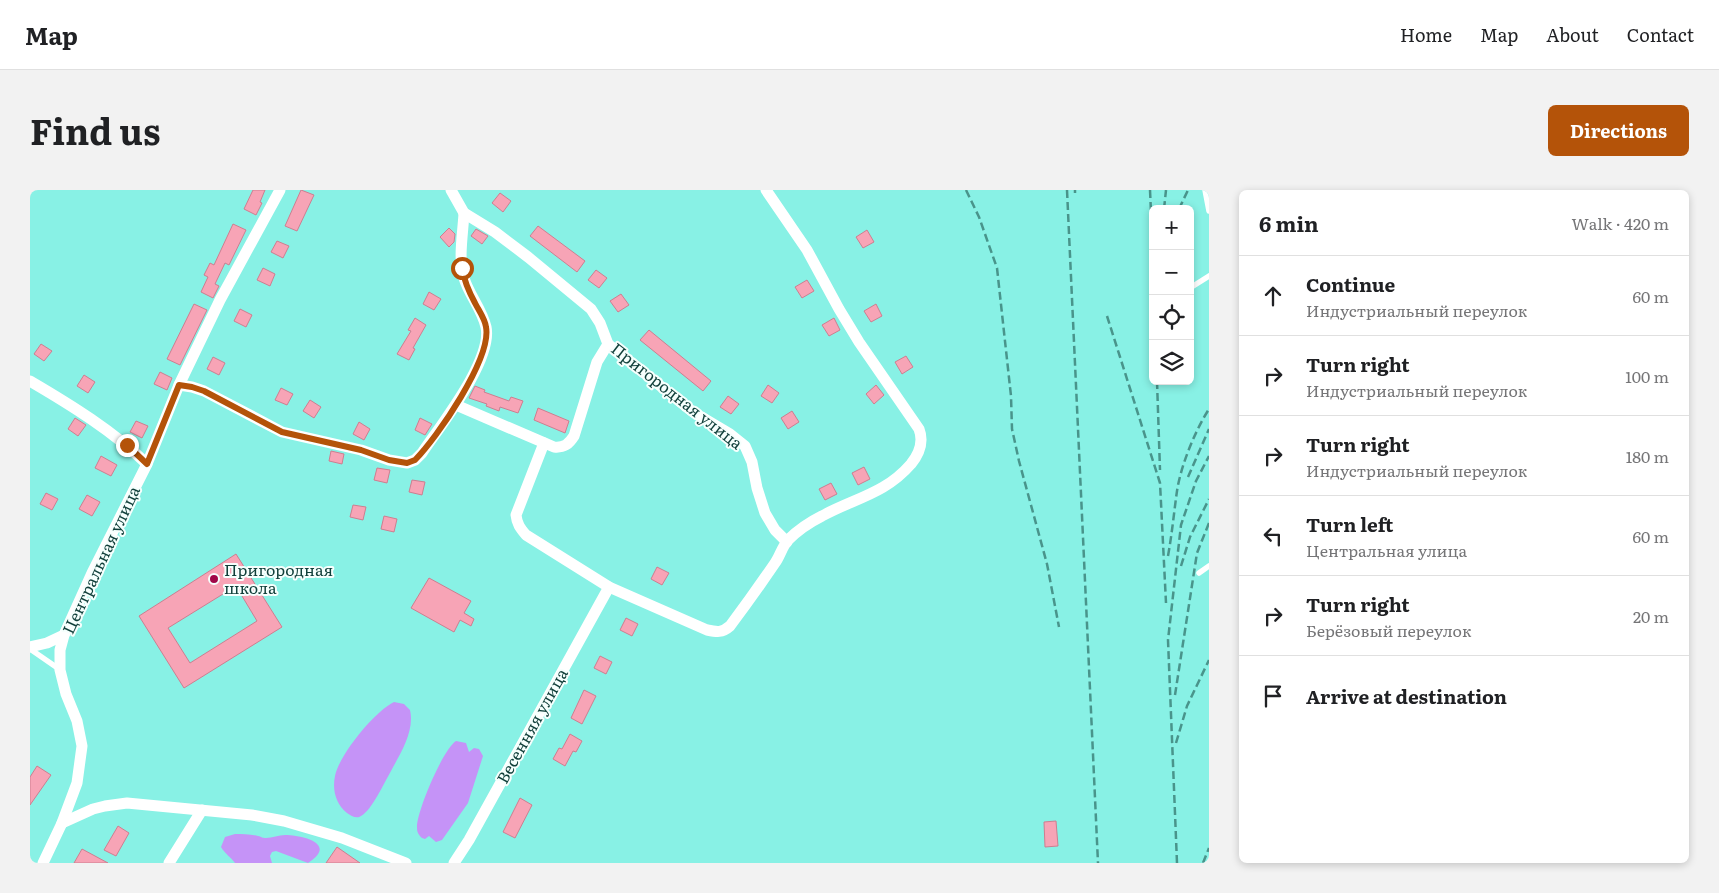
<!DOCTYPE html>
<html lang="en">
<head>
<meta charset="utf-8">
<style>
  body { margin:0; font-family:Literata,serif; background:#f2f2f2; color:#202124 }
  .controls { position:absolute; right:15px; top:15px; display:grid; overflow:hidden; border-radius:8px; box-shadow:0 2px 8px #0003 }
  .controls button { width:45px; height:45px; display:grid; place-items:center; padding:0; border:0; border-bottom:1px solid #e0e0e0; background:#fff; color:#202124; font:25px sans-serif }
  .stop { position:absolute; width:15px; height:15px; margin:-11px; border:4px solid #b45309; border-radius:50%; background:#fff }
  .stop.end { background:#b45309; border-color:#fff; box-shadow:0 1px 5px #0008 }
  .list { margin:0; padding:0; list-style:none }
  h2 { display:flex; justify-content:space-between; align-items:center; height:65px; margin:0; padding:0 20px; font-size:21px }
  h2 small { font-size:16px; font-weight:400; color:#757577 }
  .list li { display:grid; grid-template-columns:32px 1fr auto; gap:15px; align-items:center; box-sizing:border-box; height:80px; padding:0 20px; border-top:1px solid #e0e0e0 }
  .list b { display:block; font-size:19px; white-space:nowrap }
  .list p { margin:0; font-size:16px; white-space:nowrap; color:#757577 }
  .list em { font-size:16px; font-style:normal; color:#757577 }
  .icon { flex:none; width:28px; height:28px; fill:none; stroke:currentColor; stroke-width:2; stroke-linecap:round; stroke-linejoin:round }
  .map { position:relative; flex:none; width:1179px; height:673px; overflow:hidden; border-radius:8px }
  header { display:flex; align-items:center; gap:30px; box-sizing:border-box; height:70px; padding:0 25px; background:#fff; border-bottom:1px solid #e0e0e0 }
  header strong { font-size:24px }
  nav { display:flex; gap:28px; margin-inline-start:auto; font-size:18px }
  .intro { display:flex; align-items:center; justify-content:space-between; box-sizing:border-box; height:120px; padding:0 30px }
  h1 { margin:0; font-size:35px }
  .button { padding:12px 22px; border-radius:8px; background:#b45309; color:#fff; font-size:18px; font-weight:700 }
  main { display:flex; gap:30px; padding:0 30px }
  aside { flex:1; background:#fff; border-radius:8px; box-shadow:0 2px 8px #0003 }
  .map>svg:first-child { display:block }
  .forest { fill:#c593f7 }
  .building { fill:#f7a4b6; stroke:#cd7e90; fill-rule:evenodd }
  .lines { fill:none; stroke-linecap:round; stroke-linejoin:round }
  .service { stroke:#fff; stroke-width:5.5 }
  .minor { stroke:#fff; stroke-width:11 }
  .rail { stroke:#49948b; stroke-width:2.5; stroke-dasharray:8 4; stroke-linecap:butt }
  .route { stroke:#b45309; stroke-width:6 }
  .poi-dot { fill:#a10748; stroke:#f6fffd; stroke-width:2 }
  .labels { text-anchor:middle; stroke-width:4; stroke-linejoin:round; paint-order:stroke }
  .street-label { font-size:16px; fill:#103f3a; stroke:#f6fffd }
  .poi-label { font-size:16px; fill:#103f3a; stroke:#f6fffd; text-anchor:start }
</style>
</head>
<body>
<header>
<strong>Map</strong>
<nav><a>Home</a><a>Map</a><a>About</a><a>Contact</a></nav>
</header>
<div class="intro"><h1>Find us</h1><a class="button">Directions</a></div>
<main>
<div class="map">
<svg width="1179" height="673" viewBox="0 0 1179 673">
  <rect width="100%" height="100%" fill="#88f1e5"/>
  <!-- forest -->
  <g class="forest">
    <path d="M364 512 374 514 380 520C385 541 370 564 361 581 354 593 342 620 331 626 327 629 321 626 317 623 306 614 302 600 305 586 309 565 345 521 364 512Z"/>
    <path d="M426 551 436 553 439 562 444 558 449 559 453 566 438 613 412 650 406 652 399 646 395 649 392 648C389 645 387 643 387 638 386 623 413 559 426 551Z"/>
    <path d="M205 644C212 644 221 644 228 646 232 647 232 648 236 648 242 648 249 645 255 645 273 645 308 654 278 673L246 661 242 662 240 666 242 673H205C201 667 195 664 191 657L195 647Z"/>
  </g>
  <!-- building -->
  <g class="building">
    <polygon points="223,0 235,0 230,12 232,13 226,25 214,19"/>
    <polygon points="271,0 284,5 267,41 255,36"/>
    <polygon points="470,3 481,11 473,22 462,13"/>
    <polygon points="203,34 216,40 199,75 195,73 185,94 189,96 183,108 171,102 178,87 174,85 180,73 184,75"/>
    <polygon points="508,36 555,71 547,82 500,46"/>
    <polygon points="419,38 425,44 424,52 419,57 410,47"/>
    <polygon points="446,39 458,46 452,54 441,46"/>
    <polygon points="837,40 844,52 833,58 826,47"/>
    <polygon points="247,51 259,56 253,68 241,62"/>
    <polygon points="233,78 245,84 240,96 227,90"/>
    <polygon points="566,80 577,88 569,98 558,90"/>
    <polygon points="777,90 784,101 772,108 765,97"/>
    <polygon points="399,102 411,109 404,120 393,114"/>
    <polygon points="591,104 599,115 588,122 580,111"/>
    <polygon points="164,114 177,120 150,175 137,169"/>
    <polygon points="846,114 852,126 841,132 834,121"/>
    <polygon points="210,119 222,125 216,137 204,131"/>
    <polygon points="385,128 396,135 383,158 385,159 379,170 367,164 381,141 378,140"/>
    <polygon points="804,128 810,140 799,146 792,135"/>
    <polygon points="619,140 681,191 673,201 610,150"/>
    <polygon points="11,154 22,161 14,171 4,164"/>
    <polygon points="876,166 883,177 872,184 865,172"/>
    <polygon points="183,167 195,173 189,185 177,179"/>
    <polygon points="130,182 142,188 137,200 124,194"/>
    <polygon points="54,185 65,192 58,203 47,196"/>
    <polygon points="738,195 749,203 742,213 731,206"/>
    <polygon points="846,195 854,205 844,214 836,204"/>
    <polygon points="445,196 455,200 454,202 479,211 481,207 493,211 488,223 470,217 469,221 456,216 457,214 439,208"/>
    <polygon points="251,198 263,204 257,215 245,210"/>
    <polygon points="698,206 709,214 701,224 690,217"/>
    <polygon points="280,210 291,217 284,228 273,221"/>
    <polygon points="508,218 539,231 535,243 504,230"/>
    <polygon points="762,221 769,232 758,239 751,228"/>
    <polygon points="45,228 56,235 48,246 38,239"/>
    <polygon points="390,228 402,234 395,245 385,240"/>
    <polygon points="106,231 118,236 112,248 100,242"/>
    <polygon points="329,232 340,239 334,250 323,244"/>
    <polygon points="301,261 314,264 312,274 299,271"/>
    <polygon points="71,266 87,275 81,286 65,278"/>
    <polygon points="834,277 840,289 828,295 822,283"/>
    <polygon points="347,278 360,280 357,293 344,290"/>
    <polygon points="382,290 395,292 392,305 379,302"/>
    <polygon points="801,293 807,304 795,310 789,299"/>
    <polygon points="16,303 28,309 22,320 10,314"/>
    <polygon points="57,305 70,312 62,326 49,319"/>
    <polygon points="323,315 336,317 333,330 320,327"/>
    <polygon points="354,326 367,329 364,342 351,339"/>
    <path d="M206 364 252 437 154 498 109 426ZM206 396 227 431 160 473 138 438Z"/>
    <polygon points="627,377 639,383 632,395 621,389"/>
    <polygon points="399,388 441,411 434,423 444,429 441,436 430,430 424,442 381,418"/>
    <polygon points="596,428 608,434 602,446 590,440"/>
    <polygon points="570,466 582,472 576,484 564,478"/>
    <polygon points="554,500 566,506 552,534 541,528"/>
    <polygon points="540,544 552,551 546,562 543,561 535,576 523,569 529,558 532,559"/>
    <polygon points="7,576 21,585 0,615 0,587"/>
    <polygon points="490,608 502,615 485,648 473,642"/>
    <polygon points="1026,631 1028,656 1015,657 1014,632"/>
    <polygon points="88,636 99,643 86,666 74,660"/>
    <polygon points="307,657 330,673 296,673"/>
    <polygon points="52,659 78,673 44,673"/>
  </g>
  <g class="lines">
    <!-- service -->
    <g class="service">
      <polyline points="1175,0 1179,21"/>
      <polyline points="1160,98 1179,86"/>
      <polyline points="1169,383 1179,376"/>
      <polyline points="0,459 29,479"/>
    </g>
    <!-- minor -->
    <g class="minor">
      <polyline points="421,0 434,23 465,42 498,67 561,119 570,133 578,154 663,222 700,244 715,256 722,272 727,298 735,323 745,340 757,352"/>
      <path d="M0 191C41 215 83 241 117 274"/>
      <path d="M149 195 162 197 174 201 252 242 331 260 359 270 377 273 385 270 392 263C410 236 463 170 456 137 452 119 439 105 434 88 428 69 433 43 434 23"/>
      <path d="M426 215 524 257C534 258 539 254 544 246L567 172 578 154"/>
      <path d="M514 253 486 325C487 334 490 338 496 345L579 397 677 440C687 442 692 443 700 436 715 416 730 395 745 373 750 366 752 357 758 350 768 340 780 332 792 326 825 308 855 304 881 274 889 264 894 252 889 239L829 152 809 119 777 60 736 0"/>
      <polyline points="0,457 17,453 34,445"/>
      <polyline points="32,633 63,619 75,616 97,613 222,625 254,631 312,648 376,673"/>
      <polyline points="13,673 32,633 47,593 52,556 47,531 36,504 30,480 30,460 34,445 62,383 117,274 149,195 190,110 250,0"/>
      <polyline points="139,673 172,620"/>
      <polyline points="424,673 439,650 579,397"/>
    </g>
    <!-- rail -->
    <g class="rail">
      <polyline points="936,0 949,27 967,78 981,206 982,239 989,271 1017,374 1029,437"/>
      <polyline points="1037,0 1068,673"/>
      <polyline points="1045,0 1045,3"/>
      <polyline points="1120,0 1123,66"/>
      <polyline points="1134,19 1136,0"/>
      <polyline points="1149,19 1158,0"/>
      <polyline points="1077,126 1130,293 1136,413"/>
      <polyline points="1127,191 1130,280"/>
      <polyline points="1158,287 1179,239"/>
      <path d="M1138 366C1142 344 1144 322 1147 301 1151 275 1165 241 1179 219"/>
      <polyline points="1151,376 1160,347 1179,309"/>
      <polyline points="1145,505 1167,363 1179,333"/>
      <polyline points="1146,553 1157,516 1179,470"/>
      <polyline points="1147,673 1138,450 1151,335 1166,291 1179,266"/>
      <polyline points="1173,673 1179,658"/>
    </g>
  </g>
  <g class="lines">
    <!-- route -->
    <path class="route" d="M97 255 117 274 149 195 162 197 174 201 252 242 331 260 359 270 377 273 385 270C407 248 462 168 456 137 455 129 449 121 445 113 439 102 434 90 432 78"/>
  </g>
  <!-- markers -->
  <circle class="poi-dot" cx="184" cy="389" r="5"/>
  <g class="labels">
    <!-- street labels -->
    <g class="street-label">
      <text transform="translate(647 206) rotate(38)" y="6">Пригородная улица</text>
      <text transform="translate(71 370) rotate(-65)" y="6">Центральная улица</text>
      <text transform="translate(502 536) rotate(-61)" y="6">Весенняя улица</text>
    </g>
    <!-- poi labels -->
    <g class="poi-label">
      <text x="194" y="386">Пригородная<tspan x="194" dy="18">школа</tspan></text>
    </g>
  </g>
</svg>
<div class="controls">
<button>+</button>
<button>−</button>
<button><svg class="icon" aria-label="locate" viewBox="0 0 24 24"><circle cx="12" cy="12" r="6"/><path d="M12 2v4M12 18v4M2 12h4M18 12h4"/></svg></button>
<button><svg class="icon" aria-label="layers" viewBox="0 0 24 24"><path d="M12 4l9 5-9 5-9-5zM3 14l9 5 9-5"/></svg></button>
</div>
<div class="stop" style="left:432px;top:78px"></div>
<div class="stop end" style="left:97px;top:255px"></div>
</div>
<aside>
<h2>6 min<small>Walk · 420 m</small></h2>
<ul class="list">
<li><svg class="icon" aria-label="ahead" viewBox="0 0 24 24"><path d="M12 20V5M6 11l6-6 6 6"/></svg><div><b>Continue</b><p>Индустриальный переулок</p></div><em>60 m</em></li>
<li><svg class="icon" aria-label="right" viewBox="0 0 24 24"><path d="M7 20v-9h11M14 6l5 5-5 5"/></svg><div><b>Turn right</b><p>Индустриальный переулок</p></div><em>100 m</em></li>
<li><svg class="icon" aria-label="right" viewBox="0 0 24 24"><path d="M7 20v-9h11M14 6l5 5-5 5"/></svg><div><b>Turn right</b><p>Индустриальный переулок</p></div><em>180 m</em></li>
<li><svg class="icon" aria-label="left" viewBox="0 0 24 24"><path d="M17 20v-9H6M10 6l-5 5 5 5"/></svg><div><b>Turn left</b><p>Центральная улица</p></div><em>60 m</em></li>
<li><svg class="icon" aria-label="right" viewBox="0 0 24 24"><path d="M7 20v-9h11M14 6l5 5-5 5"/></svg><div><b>Turn right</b><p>Берёзовый переулок</p></div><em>20 m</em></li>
<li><svg class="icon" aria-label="arrive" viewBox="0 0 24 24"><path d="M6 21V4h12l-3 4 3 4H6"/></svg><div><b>Arrive at destination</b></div></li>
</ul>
</aside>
</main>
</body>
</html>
